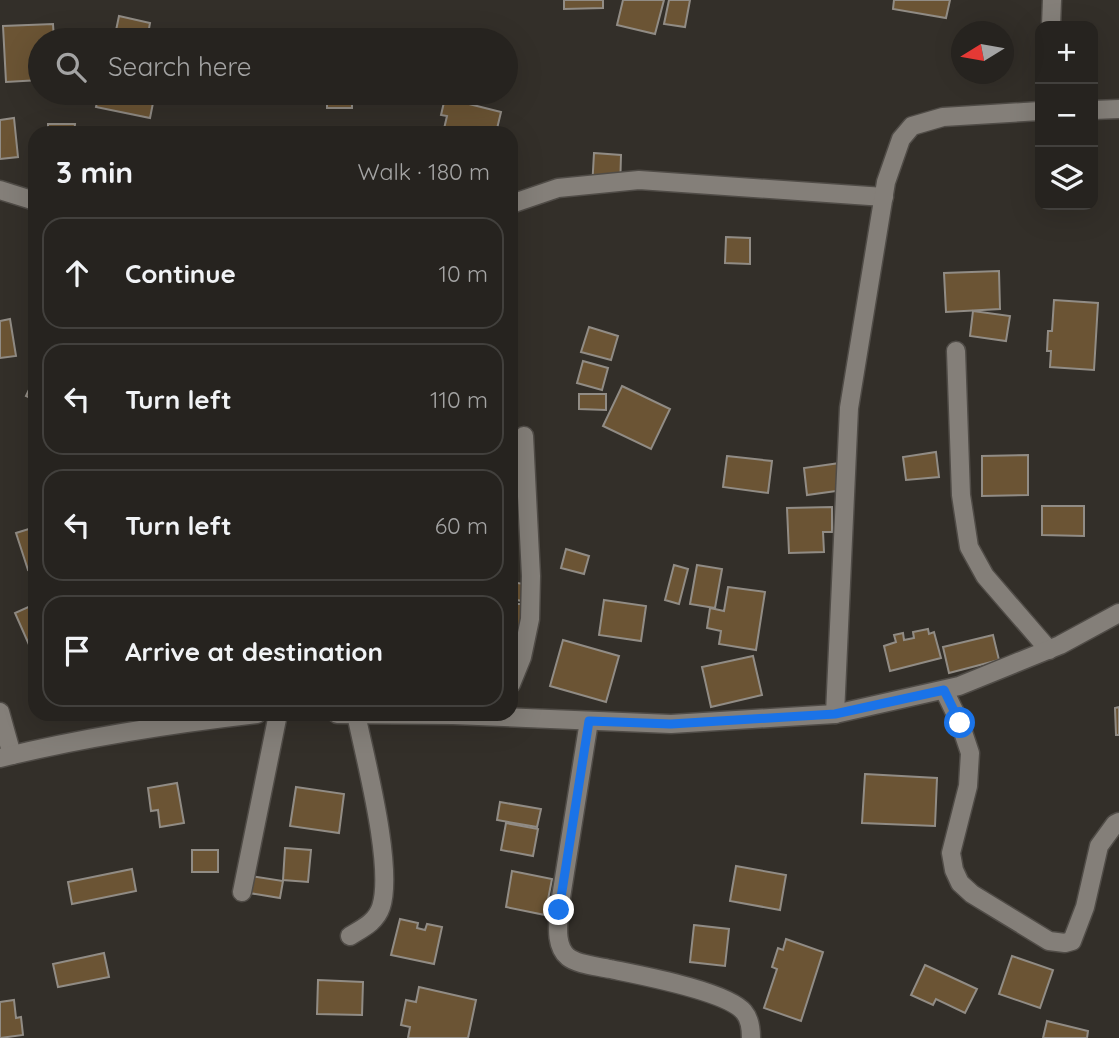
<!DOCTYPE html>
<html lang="en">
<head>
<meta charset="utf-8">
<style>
  body { margin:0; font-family:Quicksand,sans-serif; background:#2e2b28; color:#f1f3f6 }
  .controls { position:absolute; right:21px; top:21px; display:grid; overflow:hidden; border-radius:14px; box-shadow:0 7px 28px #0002 }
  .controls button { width:63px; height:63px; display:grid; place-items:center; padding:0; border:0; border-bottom:2px solid #42403d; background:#26231f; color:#f1f3f6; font:35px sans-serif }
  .compass { position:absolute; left:951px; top:21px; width:63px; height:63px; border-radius:50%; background:#26231f; box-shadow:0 7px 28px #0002; rotate:259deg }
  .stop { position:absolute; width:21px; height:21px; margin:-16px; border:5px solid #1a73e8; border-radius:50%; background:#fff }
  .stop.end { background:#1a73e8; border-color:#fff; box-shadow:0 2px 7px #0008 }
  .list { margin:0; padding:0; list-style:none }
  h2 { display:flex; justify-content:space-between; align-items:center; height:91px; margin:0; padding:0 28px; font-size:30px }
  h2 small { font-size:23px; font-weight:400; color:#a4a4a4 }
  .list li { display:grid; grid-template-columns:46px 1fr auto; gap:21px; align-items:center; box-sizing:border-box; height:112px; margin:0 14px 14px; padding:0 14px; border:2px solid #42403d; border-radius:21px }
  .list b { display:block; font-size:26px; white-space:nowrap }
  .list em { font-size:23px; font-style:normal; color:#a4a4a4 }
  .icon { flex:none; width:38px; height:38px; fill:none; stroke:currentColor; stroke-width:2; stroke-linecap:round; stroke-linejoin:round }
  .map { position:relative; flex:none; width:1119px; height:1038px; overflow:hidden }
  .search { position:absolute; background:#26231f; box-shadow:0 7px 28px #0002; left:28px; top:28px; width:490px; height:77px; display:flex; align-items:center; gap:18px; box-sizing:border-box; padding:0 24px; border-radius:38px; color:#a4a4a4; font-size:26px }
  .panel { position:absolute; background:#26231f; box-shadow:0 7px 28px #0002; left:28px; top:126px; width:490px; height:595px; border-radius:21px }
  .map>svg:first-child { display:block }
  .building { fill:#6b5434; stroke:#918c85; stroke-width:2 }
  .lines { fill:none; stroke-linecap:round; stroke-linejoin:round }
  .minor-casing { stroke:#504c47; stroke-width:21 }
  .minor { stroke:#847f79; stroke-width:18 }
  .route { stroke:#1a73e8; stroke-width:9 }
</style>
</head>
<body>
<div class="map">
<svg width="1119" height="1038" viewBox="0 0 1119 1038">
  <rect width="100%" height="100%" fill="#332f29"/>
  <!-- building -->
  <g class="building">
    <polygon points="564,0 603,0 603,8 564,9"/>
    <polygon points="623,0 664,0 655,34 617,25"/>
    <polygon points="669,0 690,0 685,27 664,24"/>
    <polygon points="894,0 950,0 946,18 893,9"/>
    <polygon points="119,16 150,23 147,40 114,40"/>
    <polygon points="53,24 54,40 40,40 40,80 6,82 3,26"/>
    <polygon points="99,93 155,93 150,118 96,107"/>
    <rect x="327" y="93" width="25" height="15"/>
    <polygon points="445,98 501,112 496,133 443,133 447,116 441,115"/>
    <polygon points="14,118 18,157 0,159 0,120"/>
    <polygon points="48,124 75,124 74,133 48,133"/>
    <polygon points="594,153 621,155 620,190 592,189"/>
    <polygon points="726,237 750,238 750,264 725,263"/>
    <rect x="31" y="251" width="4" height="54"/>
    <polygon points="999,271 1000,309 946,312 944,273"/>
    <polygon points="1054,300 1098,303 1094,370 1050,367 1051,351 1047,351 1048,331 1052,331"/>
    <polygon points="973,311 1010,316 1006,341 970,336"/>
    <polygon points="10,319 16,356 0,358 0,321"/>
    <polygon points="589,327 618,336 611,360 581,352"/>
    <polygon points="583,361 608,368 602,390 577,383"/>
    <polygon points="35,377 35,400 26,396"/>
    <polygon points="622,386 670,409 651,449 603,426"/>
    <polygon points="579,394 606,394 606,410 579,409"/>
    <polygon points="936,452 939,477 906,480 903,457"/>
    <polygon points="1028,455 1028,495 982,496 982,456"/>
    <polygon points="727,456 772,461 768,493 723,487"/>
    <polygon points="847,462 851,489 807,495 804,468"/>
    <polygon points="1042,506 1084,506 1084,536 1042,535"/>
    <polygon points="832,507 832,532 823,532 824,552 789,553 787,508"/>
    <polygon points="35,527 35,567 28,570 16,533"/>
    <polygon points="566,549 589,556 584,574 561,568"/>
    <polygon points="674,565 688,569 679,604 665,600"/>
    <polygon points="697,565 722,569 715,608 690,604"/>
    <polygon points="511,582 524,584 522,601 511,599"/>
    <polygon points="728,587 765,592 756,650 719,644 721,631 707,628 710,608 724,611"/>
    <polygon points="604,600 646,606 641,641 599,635"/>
    <polygon points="35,604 35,645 30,647 15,613"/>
    <polygon points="511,604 524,604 523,635 511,635"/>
    <polygon points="928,629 929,634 934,632 941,658 890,671 884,646 896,642 894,635 903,633 904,640 914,638 913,632"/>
    <polygon points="993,635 999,660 949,673 943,647"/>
    <polygon points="563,640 619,656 606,702 550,686"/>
    <polygon points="753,656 762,695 711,707 702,667"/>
    <polygon points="1119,707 1119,735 1116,735 1115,708"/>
    <polygon points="865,774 937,778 935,826 862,823"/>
    <polygon points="177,783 184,823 160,827 158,810 151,811 148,788"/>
    <polygon points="296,787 344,794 339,833 290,826"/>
    <polygon points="500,802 541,809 537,827 497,820"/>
    <polygon points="506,823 538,829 533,856 501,850"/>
    <polygon points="285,848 311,850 308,882 283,880"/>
    <rect x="192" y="850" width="26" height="22"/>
    <polygon points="736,866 786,875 780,910 730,901"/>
    <polygon points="132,869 136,891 72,904 68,882"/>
    <polygon points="512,871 552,879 545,915 506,907"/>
    <polygon points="251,876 283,881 280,898 249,893"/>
    <polygon points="400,919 418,923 417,928 425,930 427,924 442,927 434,964 391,955"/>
    <polygon points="694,925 729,929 725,966 690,962"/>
    <polygon points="786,939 823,952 801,1021 764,1008 777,969 772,967 778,948 783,950"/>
    <polygon points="104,953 109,977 58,987 53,964"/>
    <polygon points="1012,956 1053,970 1040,1008 999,994"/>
    <polygon points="925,965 977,989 965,1013 936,999 933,1005 911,995"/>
    <polygon points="318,980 363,982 362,1015 317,1014"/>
    <polygon points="419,987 476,1000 468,1038 408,1038 410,1027 401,1025 406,1000 416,1002"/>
    <polygon points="14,1000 16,1018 21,1017 23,1035 0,1038 0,1002"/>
    <polygon points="1047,1021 1088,1031 1087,1038 1043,1038"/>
  </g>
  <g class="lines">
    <defs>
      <g id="minor">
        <polyline points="1051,26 1052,0"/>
        <polyline points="1093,110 1119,109"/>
        <polyline points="0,190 35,201"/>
        <polyline points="511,204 558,188 639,180 884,197"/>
        <polyline points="956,351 961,495 969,547 985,576 1049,650"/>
        <polyline points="511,684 522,657 530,619 531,576 524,436"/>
        <polyline points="944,690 960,723 970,753 968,786 951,853 954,870 960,883 972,894 1049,941 1065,943 1072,941 1085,907 1099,846 1115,824 1119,822"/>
        <polyline points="0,712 12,755"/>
        <polyline points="337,714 453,715 671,724 835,714 959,686 1060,645 1119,613"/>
        <polyline points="835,714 849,408 886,182 901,139 912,126 943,117 1040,111"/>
        <path d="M589 721 559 910C558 925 555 946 568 957 578 965 598 966 610 969 639 975 727 991 744 1012 750 1019 751 1029 751 1038"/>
        <path d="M0 758C85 737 170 724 257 714"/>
        <polyline points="242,892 278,714"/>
        <path d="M350 936C363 928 376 922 381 907 394 867 365 758 356 714"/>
      </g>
    </defs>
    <!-- minor casing -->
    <use href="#minor" class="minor-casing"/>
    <!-- minor -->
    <use href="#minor" class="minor"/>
  </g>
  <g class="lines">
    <!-- route -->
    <polyline class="route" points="559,910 589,721 671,724 835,714 944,690 960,723"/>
  </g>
</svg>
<div class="controls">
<button>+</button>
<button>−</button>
<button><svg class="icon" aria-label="layers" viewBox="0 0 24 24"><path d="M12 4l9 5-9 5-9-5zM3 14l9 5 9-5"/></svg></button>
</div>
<svg class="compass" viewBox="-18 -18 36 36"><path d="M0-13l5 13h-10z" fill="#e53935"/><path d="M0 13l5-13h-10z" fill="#a4a4a4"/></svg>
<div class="stop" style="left:960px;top:723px"></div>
<div class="stop end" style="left:559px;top:910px"></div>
<div class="search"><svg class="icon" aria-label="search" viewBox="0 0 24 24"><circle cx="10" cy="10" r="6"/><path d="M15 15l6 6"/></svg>Search here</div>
<section class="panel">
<h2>3 min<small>Walk · 180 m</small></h2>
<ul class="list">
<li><svg class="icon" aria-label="ahead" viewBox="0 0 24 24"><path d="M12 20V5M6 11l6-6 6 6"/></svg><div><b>Continue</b></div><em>10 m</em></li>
<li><svg class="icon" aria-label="left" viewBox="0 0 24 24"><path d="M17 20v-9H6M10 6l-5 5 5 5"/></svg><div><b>Turn left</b></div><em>110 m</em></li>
<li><svg class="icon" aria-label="left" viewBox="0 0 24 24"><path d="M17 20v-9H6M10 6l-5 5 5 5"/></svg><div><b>Turn left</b></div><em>60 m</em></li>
<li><svg class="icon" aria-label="arrive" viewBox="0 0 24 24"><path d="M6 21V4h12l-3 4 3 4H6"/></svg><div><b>Arrive at destination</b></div></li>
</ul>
</section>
</div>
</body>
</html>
